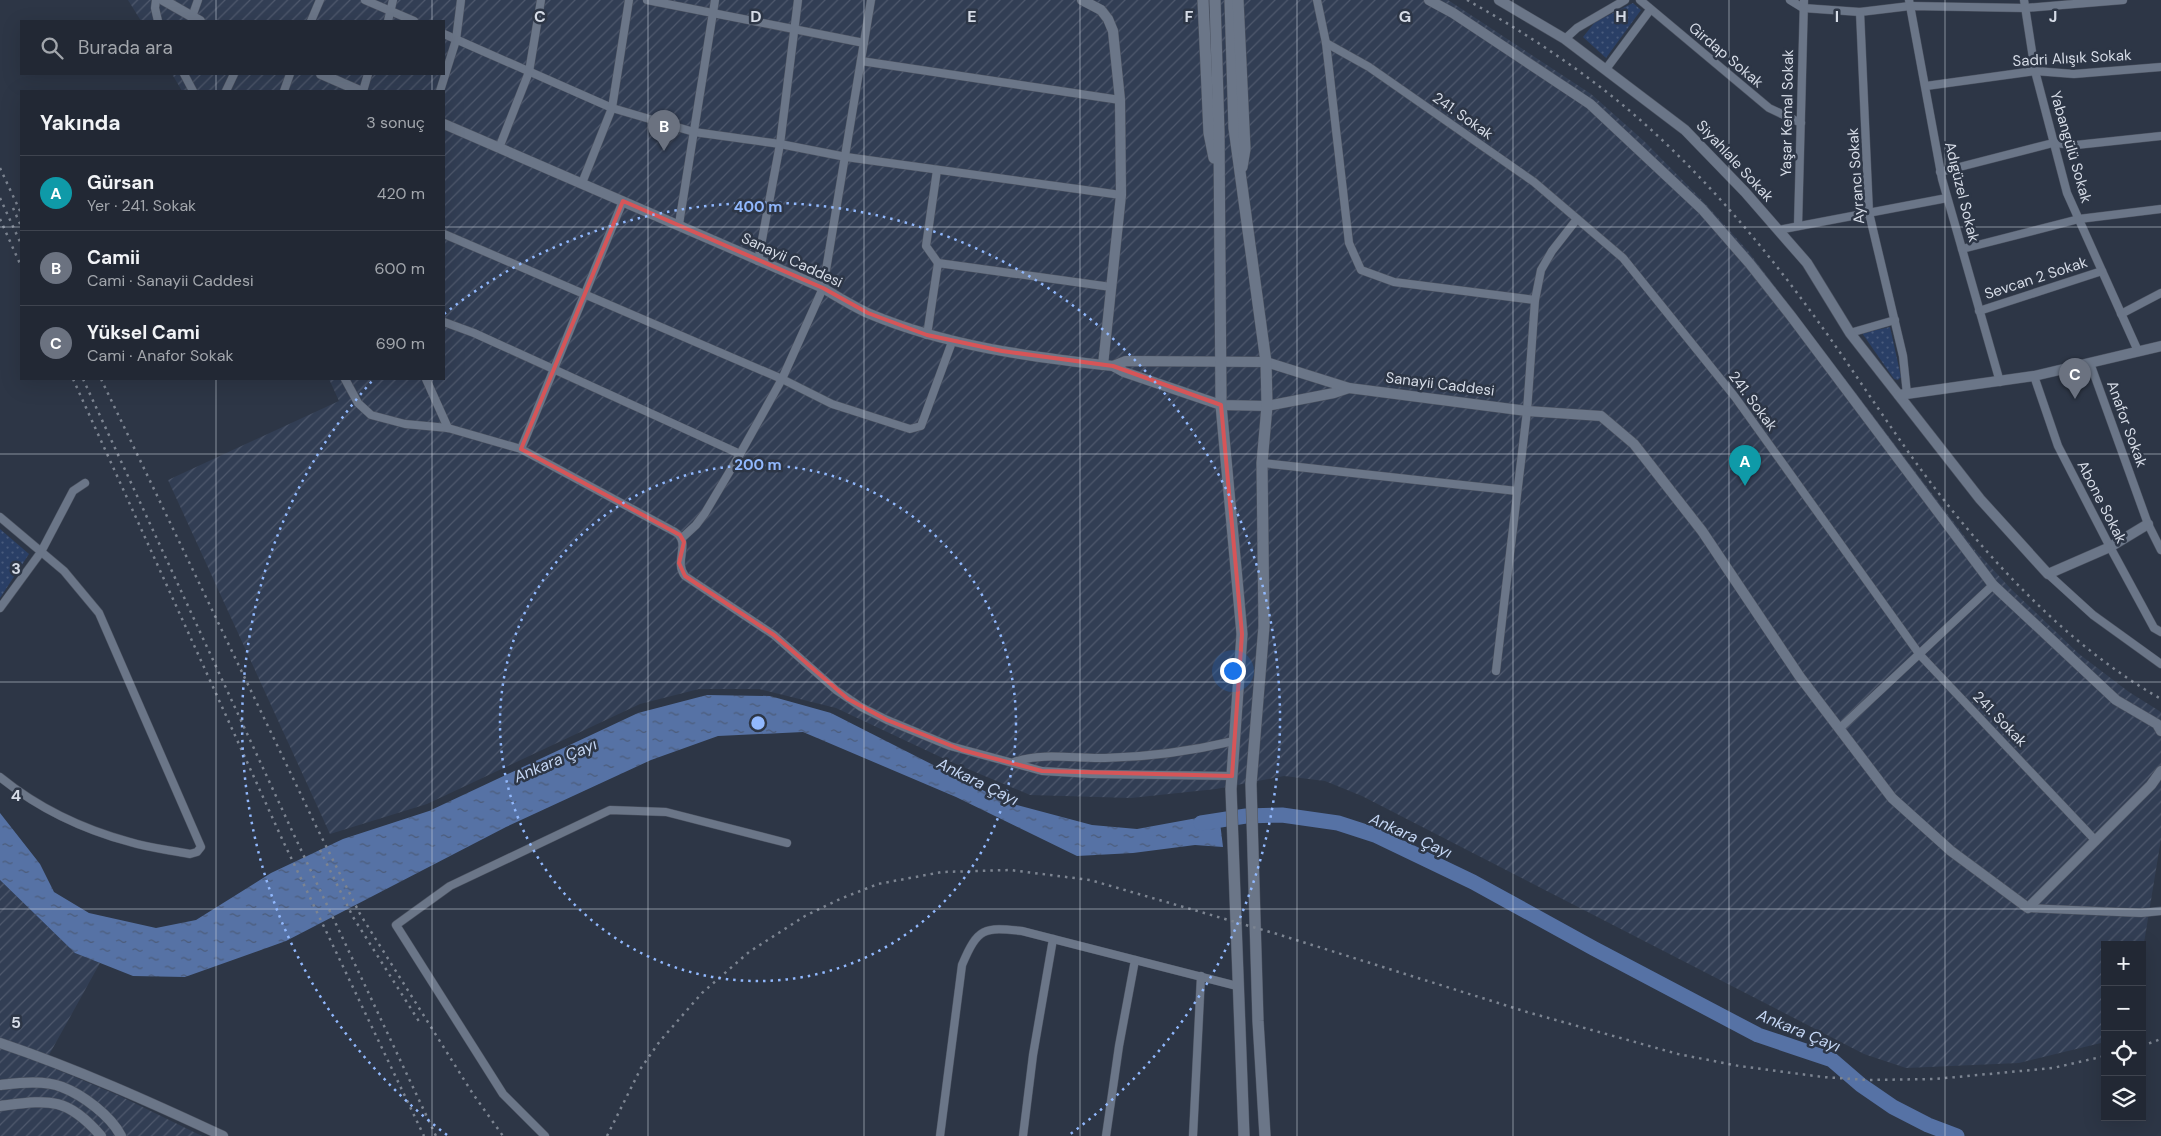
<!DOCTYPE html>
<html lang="tr">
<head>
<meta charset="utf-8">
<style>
  body { margin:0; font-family:"DM Sans",sans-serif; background:#2e3440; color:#f1f3f6 }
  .controls { position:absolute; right:15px; bottom:15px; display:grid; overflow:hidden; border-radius:0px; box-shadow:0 5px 20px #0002 }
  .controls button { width:45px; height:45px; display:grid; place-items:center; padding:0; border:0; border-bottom:1px solid #3f444f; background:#222834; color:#f1f3f6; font:25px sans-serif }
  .you { position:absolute; left:1232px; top:670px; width:18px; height:18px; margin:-12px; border:4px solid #fff; border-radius:50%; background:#1a73e8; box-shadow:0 0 0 8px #1a73e833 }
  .badge { display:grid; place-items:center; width:32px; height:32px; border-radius:50%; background:#91b8fd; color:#fff; font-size:16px; font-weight:700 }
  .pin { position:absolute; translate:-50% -41px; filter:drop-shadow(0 1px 2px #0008) }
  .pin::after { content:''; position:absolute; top:26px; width:18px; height:15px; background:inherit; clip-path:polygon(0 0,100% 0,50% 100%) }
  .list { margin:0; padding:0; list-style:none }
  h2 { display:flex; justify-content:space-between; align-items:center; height:65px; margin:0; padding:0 20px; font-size:21px }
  h2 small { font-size:16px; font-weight:400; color:#a2a6ac }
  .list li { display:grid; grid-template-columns:32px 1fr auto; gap:15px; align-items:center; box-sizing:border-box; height:75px; padding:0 20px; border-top:1px solid #3f444f }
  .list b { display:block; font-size:19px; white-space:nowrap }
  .list p { margin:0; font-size:16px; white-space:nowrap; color:#a2a6ac }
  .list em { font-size:16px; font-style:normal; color:#a2a6ac }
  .icon { flex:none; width:28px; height:28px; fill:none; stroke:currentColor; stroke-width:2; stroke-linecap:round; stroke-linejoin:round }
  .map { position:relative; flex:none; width:2161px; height:1136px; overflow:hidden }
  .search { position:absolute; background:#222834; box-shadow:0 5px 20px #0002; left:20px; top:20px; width:425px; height:55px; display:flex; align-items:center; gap:12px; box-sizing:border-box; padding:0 18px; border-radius:0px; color:#a2a6ac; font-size:19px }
  .panel { position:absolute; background:#222834; box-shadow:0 5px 20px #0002; left:20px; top:90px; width:425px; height:290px; border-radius:0px }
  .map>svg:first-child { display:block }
  .industrial { fill:url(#industrial-furrows) }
  .park { fill:url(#park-dots) }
  .water { fill:url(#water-ripples) }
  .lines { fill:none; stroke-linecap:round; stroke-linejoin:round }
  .river { stroke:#5672a5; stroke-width:15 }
  .minor-casing { stroke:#4b5260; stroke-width:9 }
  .tertiary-casing { stroke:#4b5260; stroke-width:11 }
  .secondary-casing { stroke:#4b5260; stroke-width:12 }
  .minor { stroke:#6b7688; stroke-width:8 }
  .tertiary { stroke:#6b7688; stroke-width:10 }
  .secondary { stroke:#6b7688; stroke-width:11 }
  .rail { stroke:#7c8491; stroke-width:2.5; stroke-dasharray:2.5 5; stroke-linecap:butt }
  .marked { fill:none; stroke:#d65558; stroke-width:4; stroke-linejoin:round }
  .grid { fill:none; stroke:#d6dce7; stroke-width:1; stroke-opacity:0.55 }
  .ring { fill:none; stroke:#91b8fd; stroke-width:2.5; stroke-dasharray:2.5 5 }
  .labels { text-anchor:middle; stroke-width:5; stroke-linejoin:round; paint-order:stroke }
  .street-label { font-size:15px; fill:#d6dce7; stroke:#2d3646 }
  .water-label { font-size:16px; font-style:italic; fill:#c5d7f5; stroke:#2d3646 }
  .grid-label { font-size:16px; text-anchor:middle; font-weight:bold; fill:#d6dce7; stroke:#2d3646; stroke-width:5; stroke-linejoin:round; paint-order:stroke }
  .centre { fill:#91b8fd; stroke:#2d3646; stroke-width:2.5 }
  .ring-label { font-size:15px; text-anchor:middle; font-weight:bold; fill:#91b8fd; stroke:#2d3646; stroke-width:5; stroke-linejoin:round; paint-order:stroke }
</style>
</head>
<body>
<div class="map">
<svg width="2161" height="1136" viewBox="0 0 2161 1136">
  <defs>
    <pattern id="industrial-furrows" width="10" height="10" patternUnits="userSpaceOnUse" patternTransform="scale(1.25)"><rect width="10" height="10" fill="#323e54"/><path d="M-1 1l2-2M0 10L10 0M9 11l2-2" fill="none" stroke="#4f596d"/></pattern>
    <pattern id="park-dots" width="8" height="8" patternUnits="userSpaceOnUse" patternTransform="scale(1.25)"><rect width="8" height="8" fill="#2a3f66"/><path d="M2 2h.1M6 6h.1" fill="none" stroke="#485a7c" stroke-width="1.8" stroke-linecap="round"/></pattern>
    <pattern id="water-ripples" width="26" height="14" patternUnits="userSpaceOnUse" patternTransform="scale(1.25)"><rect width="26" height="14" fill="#5672a5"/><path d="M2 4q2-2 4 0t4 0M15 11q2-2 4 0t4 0" fill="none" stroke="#4c5c7a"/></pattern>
  </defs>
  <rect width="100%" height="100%" fill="#2d3646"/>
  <!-- industrial -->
  <g class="industrial">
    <polygon points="128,0 1448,0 1591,94 1644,141 1702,200 1748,251 1975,550 2011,589 2079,654 2129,692 2161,712 2161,839 2142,955 2142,945 2105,945 2105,1042 2019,1063 1906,1068 1864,1054 1362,796 1325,781 1284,776 1216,789 1131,798 1030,795 949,761 836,708 759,689 699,689 640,704 427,804 330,834 168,480 339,401 329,379 444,379 444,91 182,91 172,74 444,74 444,21 141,21"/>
    <polygon points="0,880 75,953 100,963 44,1064 120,1096 202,1136 0,1136"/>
  </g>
  <!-- park -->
  <g class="park">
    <polygon points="1633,3 1641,10 1606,58 1583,37 1595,22"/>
    <polygon points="1890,327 1901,377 1898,380 1894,379 1862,333"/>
    <polygon points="0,529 29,554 0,598"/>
  </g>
  <!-- water -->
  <polygon class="water" points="707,695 770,696 831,713 1006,802 1092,825 1137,829 1219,814 1223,847 1195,845 1133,853 1077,856 956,797 803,732 718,736 651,760 506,827 286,941 185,977 133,976 75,953 0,880 0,813 40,864 54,892 89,913 156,928 196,920 271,873 343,839 429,811 638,713"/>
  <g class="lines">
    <!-- river -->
    <polyline class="river" points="1201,823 1246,816 1282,815 1338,823 1375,835 1473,882 1593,948 1758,1035 1832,1060 1861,1085 1893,1107 1928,1125 1957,1136"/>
    <defs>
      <g id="minor">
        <polyline points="156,0 155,8 158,21"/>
        <polyline points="365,0 414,21"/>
        <polyline points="647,0 864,43"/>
        <polyline points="1317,0 1326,43 1349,243 1361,270 1394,282 1535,300"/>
        <polyline points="1640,0 1769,108 1801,123"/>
        <polyline points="1790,0 1803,8 1860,12 1910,6 2025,8 2123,0"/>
        <polyline points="1909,0 1942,179 2000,382"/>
        <polyline points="2024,0 2035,71 2067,193 2138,351"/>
        <polyline points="1860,12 1869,213 1903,356 1907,394"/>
        <polyline points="192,17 198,0"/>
        <polyline points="311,21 320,0"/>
        <polyline points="388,21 393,0"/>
        <polyline points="444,34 612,108 694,132 780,144 846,157 1121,195"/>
        <polyline points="1565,39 1577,28 1625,0"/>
        <polyline points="1326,43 1369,67 1534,182 1623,258 1735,397 1920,655 2096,841"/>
        <polyline points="861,61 1120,100"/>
        <polyline points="1606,69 1650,10"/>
        <polyline points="184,74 193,91"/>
        <polyline points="1926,86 2035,71 2074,74 2161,67"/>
        <polyline points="226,91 234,74"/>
        <polyline points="284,91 290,74"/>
        <polyline points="363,91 368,74"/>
        <polyline points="440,91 456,40 461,0"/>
        <polyline points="499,148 529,72 541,0"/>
        <polyline points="937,170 926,246 938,263"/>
        <polyline points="1940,172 2053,143 2076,145 2161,136"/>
        <polyline points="582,183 612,108 629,0"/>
        <polyline points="679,224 715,0"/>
        <polyline points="1798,226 1804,0"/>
        <polyline points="1778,230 1947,198"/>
        <polyline points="444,234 782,379 832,404 910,429 921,426 952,342"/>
        <polyline points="1962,249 2079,219 2161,209"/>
        <polyline points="758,261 780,144 798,0"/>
        <polyline points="1979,311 2102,271"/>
        <polyline points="2121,314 2161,293"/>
        <polyline points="444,322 474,333 740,454"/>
        <polyline points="1850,333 1895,320"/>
        <polyline points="927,335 938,263 1111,287"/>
        <polyline points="2090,363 2148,524 2161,550"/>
        <polyline points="2034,376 2058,446 2110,547 2154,628 2161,632"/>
        <path d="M345 379 358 403 371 415 405 424 448 428 521 449 675 532C692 543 673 561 685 576L774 635 836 690 861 707 887 720 950 746 1042 771 1091 774 1232 776"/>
        <polyline points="426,379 448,428"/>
        <polyline points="521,449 623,201"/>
        <polyline points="1262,463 1517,491"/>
        <path d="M0 517 64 571 99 613 201 847 197 852 190 854C170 850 149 848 130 842 82 829 38 808 0 777"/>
        <polyline points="682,538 696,525 705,513 740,454 782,379 823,288 871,0"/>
        <polyline points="2048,574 2093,615 2161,664"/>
        <polyline points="0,608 41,552 73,491 85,483"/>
        <polyline points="1496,671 1527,411 1535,300 1541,270 1552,251 1577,219"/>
        <polyline points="1839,729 1993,585"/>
        <path d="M1014 762C1043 752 1075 759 1105 758 1149 757 1192 751 1234 741"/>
        <polyline points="2028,908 2141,913 2161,911"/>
        <polyline points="545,1136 503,1094 396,925 450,886 610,810 666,812 787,843"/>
        <path d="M940 1136 962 965C978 927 984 927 1022 931L1237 986"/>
        <polyline points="1023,1136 1033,1055 1053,939"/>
        <polyline points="1106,1136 1119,1046 1135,960"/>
        <polyline points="1193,1136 1201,976"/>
      </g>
      <g id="tertiary">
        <polyline points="163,0 200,21"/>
        <polyline points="1082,0 1101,10 1108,19 1113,31 1120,100 1121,195 1103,365"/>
        <polyline points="1429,0 1453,13 1590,104 1702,209 1750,264 1791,316 1993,585 2116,700 2157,724 2161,731"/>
        <polyline points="1499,0 1565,39 1685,130 1745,192 1807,263 1850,333 1980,499 2048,574 2110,547 2148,524"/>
        <polyline points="321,74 360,91"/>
        <path d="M444 124 823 288C838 297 854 307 870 314 947 346 1030 357 1113 366L1124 372 1221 405 1267 406 1334 393 1349 388"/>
        <polyline points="1113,366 1126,361 1266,362 1349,388 1527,411 1601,416 1634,444 1702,531 1800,677 1892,798 1951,851 2028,908 2151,785 2161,771"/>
        <polyline points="1899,395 2034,376 2161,346"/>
        <path d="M0 1043C77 1069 150 1102 223 1136"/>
        <path d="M0 1085C19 1083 44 1080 62 1087 83 1095 111 1116 121 1136"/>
        <path d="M0 1106C49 1100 66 1096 101 1136"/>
      </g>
      <g id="secondary">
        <polyline points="1203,0 1209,133 1214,158"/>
        <polyline points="1215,0 1219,133 1221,405 1242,634 1231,789 1244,1136"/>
        <polyline points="1230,0 1234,128 1266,362 1267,406 1262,463 1264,626 1251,784 1258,1021 1265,1136"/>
        <polyline points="1238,0 1245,149 1242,167"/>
      </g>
    </defs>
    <!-- minor casing -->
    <use href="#minor" class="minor-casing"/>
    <!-- tertiary casing -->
    <use href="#tertiary" class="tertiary-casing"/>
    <!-- secondary casing -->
    <use href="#secondary" class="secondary-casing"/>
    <!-- minor -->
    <use href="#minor" class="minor"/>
    <!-- tertiary -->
    <use href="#tertiary" class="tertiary"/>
    <!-- secondary -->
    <use href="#secondary" class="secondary"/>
    <!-- rail -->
    <g class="rail">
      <path d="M1467 0C1521 30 1577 67 1624 106 1693 164 1753 233 1806 305 1856 372 1899 444 1951 509 2010 582 2079 652 2161 699"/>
      <polyline points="0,168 21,213"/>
      <polyline points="0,198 21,244"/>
      <polyline points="13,208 21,226"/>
      <polyline points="0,219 21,266"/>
      <polyline points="73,379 283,841 424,1136"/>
      <polyline points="83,379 294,835 436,1136"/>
      <polyline points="101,379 316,826 360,914 473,1094 503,1136"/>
      <polyline points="320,850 353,917 420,1023"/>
      <polyline points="2142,1046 2161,1039"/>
      <polyline points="607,1136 641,1068 660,1041 702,993 749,952 805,916 840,899 878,884 942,872 1010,870 1090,880 1277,934 1527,1012 1678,1054 1739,1066 1823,1077 1868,1080 1935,1079 2053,1068 2105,1056"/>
    </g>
  </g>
  <!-- marked area -->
  <path class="marked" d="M623 201 823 288 868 313 927 335 1002 351 1113 366 1221 405 1242 634 1232 776 1042 771 962 750 887 720 848 699 774 635 685 576 679 563 684 542 680 535 521 449Z"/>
  <!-- grid -->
  <path class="grid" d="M216 0V21M432 0V21M648 0V1136M864 0V1136M1080 0V1136M1297 0V1136M1513 0V1136M1729 0V1136M1945 0V1136M216 74V91M432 74V91M0 227H21M444 227H2161M216 379V1136M432 379V1136M0 454H2161M0 682H2161M0 909H2161"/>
  <!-- distance rings -->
  <g class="ring">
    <circle cx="758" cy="723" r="258"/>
    <path d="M447 1135A516 516 0 0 1 372 381M444 314A516 516 0 1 1 1069 1135"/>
  </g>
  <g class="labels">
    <!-- street labels -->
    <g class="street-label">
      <text transform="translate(1726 55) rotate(40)" y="5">Girdap Sokak</text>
      <text transform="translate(2072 58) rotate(-3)" y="5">Sadri Alışık Sokak</text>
      <text transform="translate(1787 113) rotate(-89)" y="5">Yaşar Kemal Sokak</text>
      <text transform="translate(1463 116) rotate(35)" y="5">241. Sokak</text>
      <text transform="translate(2071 147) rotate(74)" y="5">Yabangülü Sokak</text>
      <text transform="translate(1735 161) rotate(47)" y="5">Siyahlale Sokak</text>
      <text transform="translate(1856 176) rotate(-94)" y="5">Ayrancı Sokak</text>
      <text transform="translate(1962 192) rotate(76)" y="5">Adıgüzel Sokak</text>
      <text transform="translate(792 260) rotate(25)" y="5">Sanayii Caddesi</text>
      <text transform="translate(2036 278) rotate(-18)" y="5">Sevcan 2 Sokak</text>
      <text transform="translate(1440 384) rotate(7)" y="5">Sanayii Caddesi</text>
      <text transform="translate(1753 401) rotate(53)" y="5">241. Sokak</text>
      <text transform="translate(2127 424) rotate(70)" y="5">Anafor Sokak</text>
      <text transform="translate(2102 502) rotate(63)" y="5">Abone Sokak</text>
      <text transform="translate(2000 719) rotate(46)" y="5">241. Sokak</text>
    </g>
    <!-- water labels -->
    <g class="water-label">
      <text transform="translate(555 760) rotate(-23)" y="6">Ankara Çayı</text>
      <text transform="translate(978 781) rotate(26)" y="6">Ankara Çayı</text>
      <text transform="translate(1411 835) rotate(24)" y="6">Ankara Çayı</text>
      <text transform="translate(1799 1030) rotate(22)" y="6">Ankara Çayı</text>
    </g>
  </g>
  <g class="grid-label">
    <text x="540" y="22">C</text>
    <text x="756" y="22">D</text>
    <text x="972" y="22">E</text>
    <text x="1189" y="22">F</text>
    <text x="1405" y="22">G</text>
    <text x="1621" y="22">H</text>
    <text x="1837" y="22">I</text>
    <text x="2053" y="22">J</text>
    <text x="16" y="574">3</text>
    <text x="16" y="801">4</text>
    <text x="16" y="1028">5</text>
  </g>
  <circle cx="758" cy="723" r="8" class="centre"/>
  <g class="ring-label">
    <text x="758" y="212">400 m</text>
    <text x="758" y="470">200 m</text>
  </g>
</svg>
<div class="controls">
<button>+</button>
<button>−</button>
<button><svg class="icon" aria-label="locate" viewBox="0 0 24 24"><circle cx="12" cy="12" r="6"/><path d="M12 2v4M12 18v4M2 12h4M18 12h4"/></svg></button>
<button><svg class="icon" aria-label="layers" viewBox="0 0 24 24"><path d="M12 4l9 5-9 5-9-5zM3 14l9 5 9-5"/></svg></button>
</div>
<div class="you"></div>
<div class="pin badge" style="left:1745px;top:486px;background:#0f9aa8">A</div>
<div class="pin badge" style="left:664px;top:151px;background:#6b7280">B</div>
<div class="pin badge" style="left:2075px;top:399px;background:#6b7280">C</div>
<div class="search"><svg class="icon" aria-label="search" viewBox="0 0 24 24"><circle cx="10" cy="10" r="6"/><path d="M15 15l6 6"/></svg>Burada ara</div>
<section class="panel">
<h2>Yakında<small>3 sonuç</small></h2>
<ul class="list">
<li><span class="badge" style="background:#0f9aa8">A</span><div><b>Gürsan</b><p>Yer · 241. Sokak</p></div><em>420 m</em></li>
<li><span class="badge" style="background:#6b7280">B</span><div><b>Camii</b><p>Cami · Sanayii Caddesi</p></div><em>600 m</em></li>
<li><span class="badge" style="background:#6b7280">C</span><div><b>Yüksel Cami</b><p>Cami · Anafor Sokak</p></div><em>690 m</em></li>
</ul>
</section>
</div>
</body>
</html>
